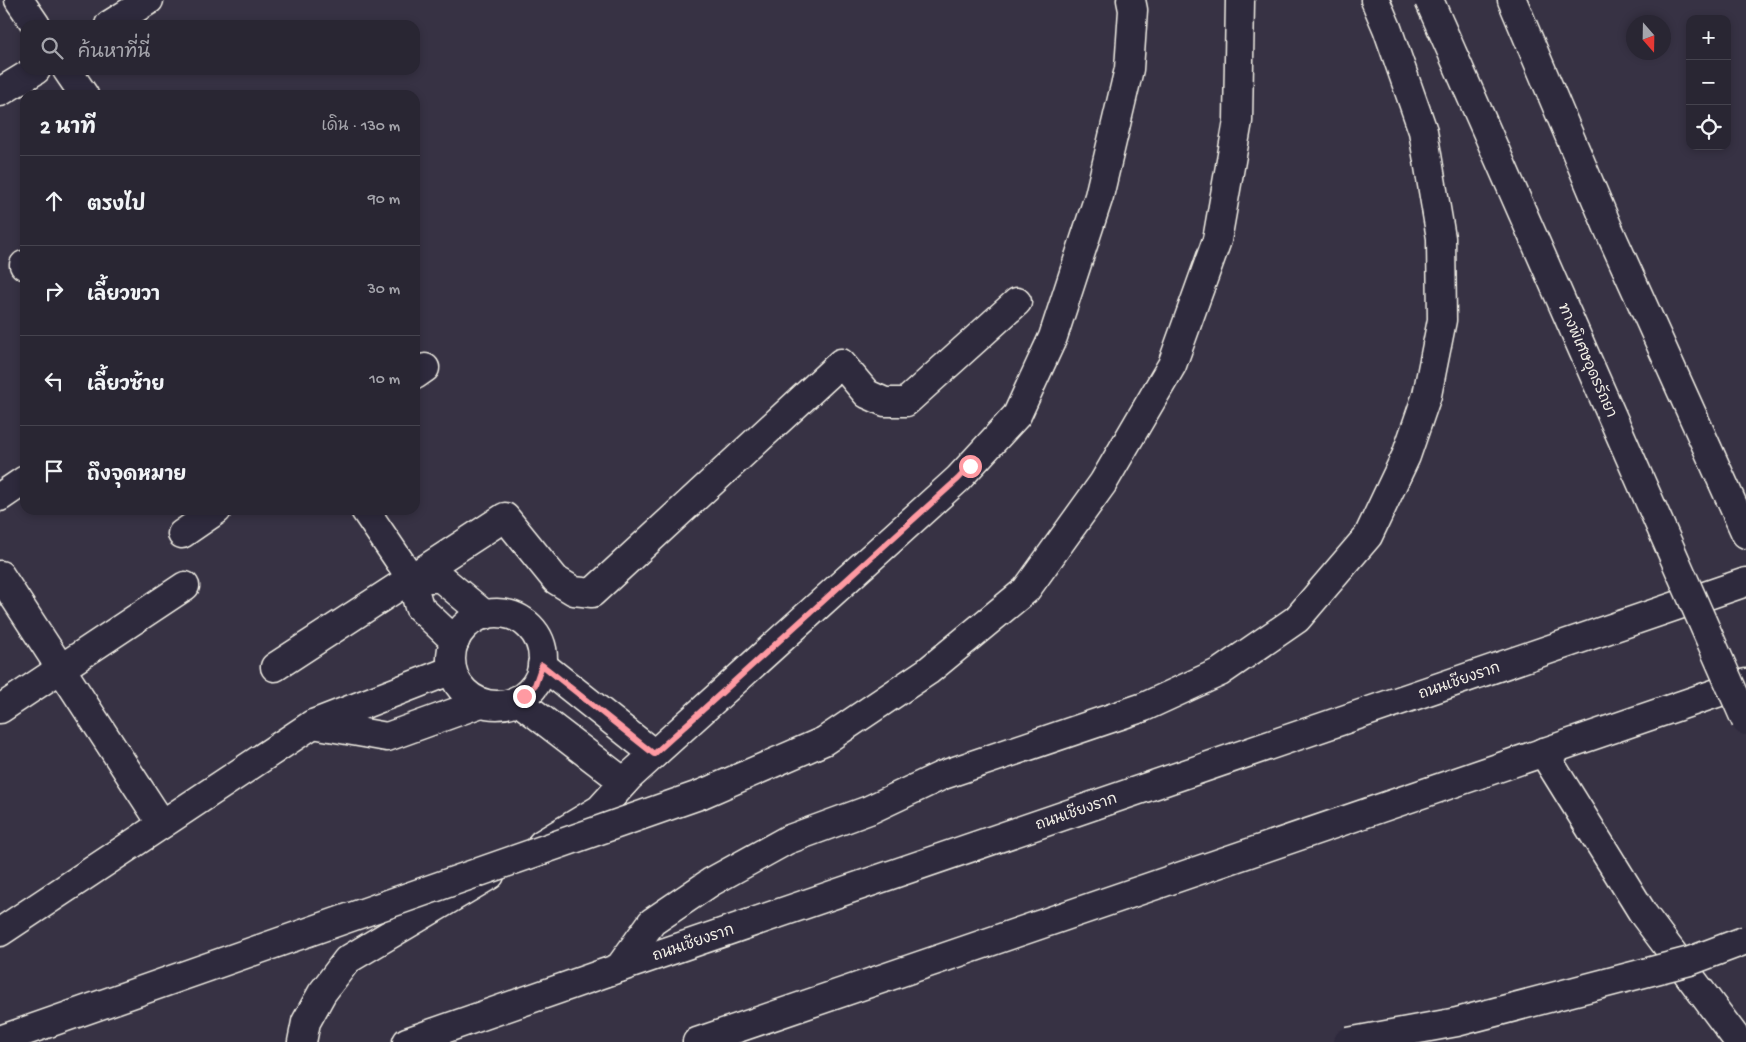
<!DOCTYPE html>
<html lang="th">
<head>
<meta charset="utf-8">
<style>
  body { margin:0; font-family:"Gochi Hand","Playpen Sans Thai",sans-serif; background:#312e3b; color:#f1f3f6 }
  .controls { position:absolute; right:15px; top:15px; display:grid; overflow:hidden; border-radius:10px; box-shadow:0 2px 8px #0003 }
  .controls button { width:45px; height:45px; display:grid; place-items:center; padding:0; border:0; border-bottom:1px solid #45434e; background:#292633; color:#f1f3f6; font:25px sans-serif }
  .compass { position:absolute; left:1626px; top:15px; width:45px; height:45px; border-radius:50%; background:#292633; box-shadow:0 2px 8px #0003; rotate:160deg }
  .stop { position:absolute; width:15px; height:15px; margin:-11px; border:4px solid #ff9aa2; border-radius:50%; background:#fff }
  .stop.end { background:#ff9aa2; border-color:#fff; box-shadow:0 1px 5px #0008 }
  .list { margin:0; padding:0; list-style:none }
  h2 { display:flex; justify-content:space-between; align-items:center; height:65px; margin:0; padding:0 20px; font-size:21px }
  h2 small { font-size:16px; font-weight:400; color:#a5a5ac }
  .list li { display:grid; grid-template-columns:32px 1fr auto; gap:15px; align-items:center; box-sizing:border-box; height:90px; padding:0 20px; border-top:1px solid #45434e }
  .list b { display:block; font-size:19px; white-space:nowrap }
  .list em { font-size:16px; font-style:normal; color:#a5a5ac }
  .icon { flex:none; width:28px; height:28px; fill:none; stroke:currentColor; stroke-width:2; stroke-linecap:round; stroke-linejoin:round }
  .map { position:relative; flex:none; width:1746px; height:1042px; overflow:hidden }
  .search { position:absolute; background:#292633; box-shadow:0 2px 8px #0003; left:20px; top:20px; width:400px; height:55px; display:flex; align-items:center; gap:12px; box-sizing:border-box; padding:0 18px; border-radius:15px; color:#a5a5ac; font-size:19px }
  .panel { position:absolute; background:#292633; box-shadow:0 2px 8px #0003; left:20px; top:90px; width:400px; height:425px; border-radius:15px }
  .map>svg:first-child { display:block }
  .lines { fill:none; stroke-linecap:round; stroke-linejoin:round }
  .minor-casing { stroke:#f4f1e8; stroke-width:31 }
  .secondary-casing { stroke:#f4f1e8; stroke-width:31 }
  .motorway-casing { stroke:#f4f1e8; stroke-width:31 }
  .minor { stroke:#2f2a3d; stroke-width:28 }
  .secondary { stroke:#2f2a3d; stroke-width:28 }
  .motorway { stroke:#2f2a3d; stroke-width:28 }
  .motorway-bridge-casing { stroke:#f4f1e8; stroke-width:31; stroke-linecap:butt }
  .motorway-bridge { stroke:#2f2a3d; stroke-width:28 }
  .route { stroke:#ff9aa2; stroke-width:6 }
  .labels { text-anchor:middle; stroke-width:4; stroke-linejoin:round; paint-order:stroke }
  .street-label { font-size:15px; fill:#f4f1e8; stroke:#2f2a3d }
</style>
</head>
<body>
<div class="map">
<svg width="1746" height="1042" viewBox="0 0 1746 1042">
  <rect width="100%" height="100%" fill="#373244"/>
  <filter id="ink" filterUnits="userSpaceOnUse"><feTurbulence type="fractalNoise" baseFrequency=".02" numOctaves="2"/><feDisplacementMap in="SourceGraphic" scale="10" xChannelSelector="R" yChannelSelector="G"/><feConvolveMatrix kernelMatrix="1 2 1 2 8 2 1 2 1" color-interpolation-filters="sRGB"/></filter>
  <g filter="url(#ink)">
    <g class="lines">
      <defs>
        <g id="minor">
          <polyline points="19,0 36,25"/>
          <polyline points="109,25 149,0"/>
          <polyline points="67,70 84,95"/>
          <polyline points="0,92 36,70"/>
          <polyline points="24,265 25,265"/>
          <polyline points="415,375 425,368"/>
          <polyline points="0,497 25,480"/>
          <polyline points="365,510 411,578"/>
          <polyline points="182,534 217,510"/>
          <polyline points="0,575 162,824"/>
          <circle cx="497" cy="659" r="46"/>
          <polyline points="455,641 419,607 411,578 441,578 485,615"/>
          <polyline points="542,665 654,754"/>
          <polyline points="275,667 505,517 556,580 574,591 592,593 841,363 867,394 885,402 906,402 1017,302"/>
          <polyline points="452,670 313,724 387,737 481,703"/>
          <polyline points="517,700 624,782"/>
          <polyline points="0,709 185,586"/>
          <polyline points="1543,752 1644,915 1739,1042"/>
          <polyline points="542,844 600,809 629,777 958,479 1017,415 1053,337 1099,196 1129,69 1133,10 1131,0"/>
          <polyline points="0,932 313,724"/>
          <polyline points="302,1042 306,1022 322,993 347,960 490,875"/>
        </g>
        <g id="secondary">
          <polyline points="407,1042 619,968 1746,582"/>
          <polyline points="697,1042 1746,683"/>
        </g>
        <g id="motorway">
          <polyline points="1512,0 1609,230 1746,534"/>
          <polyline points="619,968 652,922 711,882 787,840 869,810 943,775 1144,707 1220,672 1297,619 1368,536 1406,456 1427,395 1442,320 1441,238 1423,131 1387,28 1375,0"/>
        </g>
      </defs>
      <!-- minor casing -->
      <use href="#minor" class="minor-casing"/>
      <!-- secondary casing -->
      <use href="#secondary" class="secondary-casing"/>
      <!-- motorway casing -->
      <use href="#motorway" class="motorway-casing"/>
      <!-- minor -->
      <use href="#minor" class="minor"/>
      <!-- secondary -->
      <use href="#secondary" class="secondary"/>
      <!-- motorway -->
      <use href="#motorway" class="motorway"/>
      <defs>
        <g id="motorway-bridge">
          <polyline points="1429,0 1746,721"/>
          <polyline points="0,1040 702,794 824,741 928,671 1026,590 1103,483 1172,365 1217,240 1238,121 1240,0"/>
          <polyline points="1348,1042 1457,1022 1690,961 1746,940"/>
        </g>
      </defs>
      <!-- motorway-bridge casing -->
      <use href="#motorway-bridge" class="motorway-bridge-casing"/>
      <!-- motorway-bridge -->
      <use href="#motorway-bridge" class="motorway-bridge"/>
    </g>
  </g>
  <g class="lines" filter="url(#ink)">
    <!-- route -->
    <polyline class="route" points="524,696 535,685 542,665 654,754 958,479 970,466"/>
  </g>
  <g class="labels">
    <!-- street labels -->
    <g class="street-label">
      <text transform="translate(1588 360) rotate(66)" y="5">ทางพิเศษอุดรรัถยา</text>
      <text transform="translate(1459 680) rotate(-19)" y="5">ถนนเชียงราก</text>
      <text transform="translate(1076 811) rotate(-19)" y="5">ถนนเชียงราก</text>
      <text transform="translate(693 942) rotate(-19)" y="5">ถนนเชียงราก</text>
    </g>
  </g>
</svg>
<div class="controls">
<button>+</button>
<button>−</button>
<button><svg class="icon" aria-label="locate" viewBox="0 0 24 24"><circle cx="12" cy="12" r="6"/><path d="M12 2v4M12 18v4M2 12h4M18 12h4"/></svg></button>
</div>
<svg class="compass" viewBox="-18 -18 36 36"><path d="M0-13l5 13h-10z" fill="#e53935"/><path d="M0 13l5-13h-10z" fill="#a5a5ac"/></svg>
<div class="stop" style="left:970px;top:466px"></div>
<div class="stop end" style="left:524px;top:696px"></div>
<div class="search"><svg class="icon" aria-label="search" viewBox="0 0 24 24"><circle cx="10" cy="10" r="6"/><path d="M15 15l6 6"/></svg>ค้นหาที่นี่</div>
<section class="panel">
<h2>2 นาที<small>เดิน · 130 m</small></h2>
<ul class="list">
<li><svg class="icon" aria-label="ahead" viewBox="0 0 24 24"><path d="M12 20V5M6 11l6-6 6 6"/></svg><div><b>ตรงไป</b></div><em>90 m</em></li>
<li><svg class="icon" aria-label="right" viewBox="0 0 24 24"><path d="M7 20v-9h11M14 6l5 5-5 5"/></svg><div><b>เลี้ยวขวา</b></div><em>30 m</em></li>
<li><svg class="icon" aria-label="left" viewBox="0 0 24 24"><path d="M17 20v-9H6M10 6l-5 5 5 5"/></svg><div><b>เลี้ยวซ้าย</b></div><em>10 m</em></li>
<li><svg class="icon" aria-label="arrive" viewBox="0 0 24 24"><path d="M6 21V4h12l-3 4 3 4H6"/></svg><div><b>ถึงจุดหมาย</b></div></li>
</ul>
</section>
</div>
</body>
</html>
